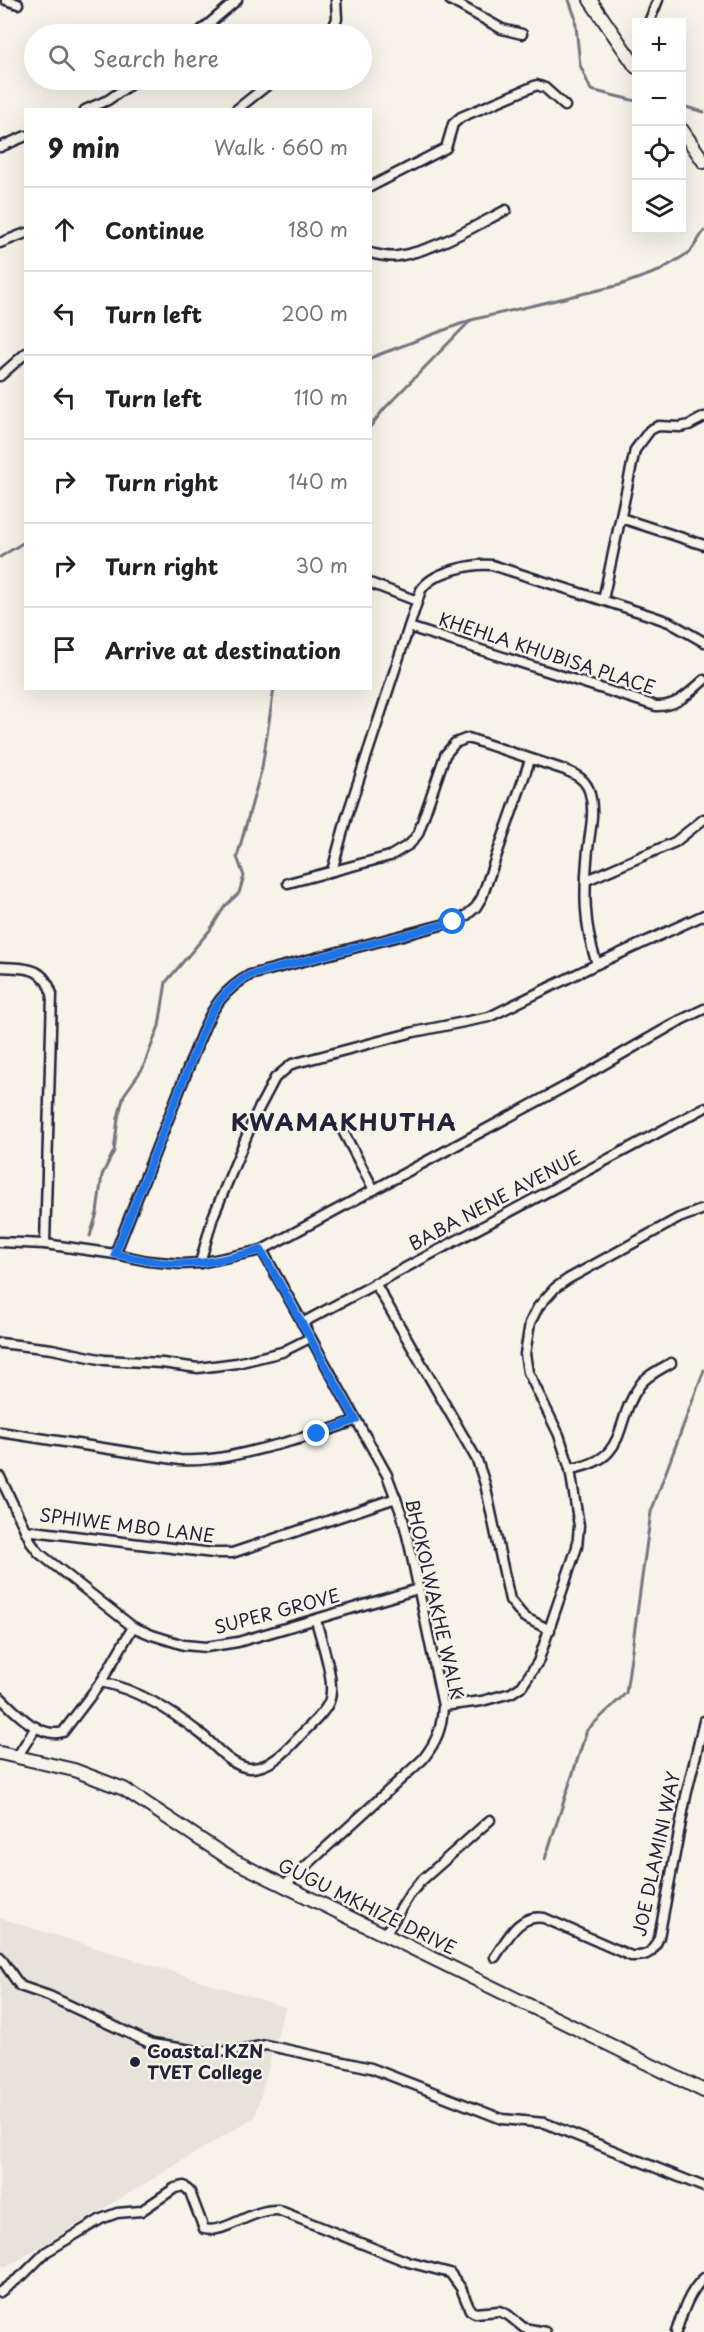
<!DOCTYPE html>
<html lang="en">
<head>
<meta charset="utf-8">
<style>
  body { margin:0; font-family:"Playpen Sans",sans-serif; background:#f2f2f2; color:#202124 }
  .controls { position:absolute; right:18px; top:18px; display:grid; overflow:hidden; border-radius:0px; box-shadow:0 6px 24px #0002 }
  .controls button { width:54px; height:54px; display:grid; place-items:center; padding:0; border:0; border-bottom:2px solid #e0e0e0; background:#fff; color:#202124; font:30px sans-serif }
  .stop { position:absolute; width:18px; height:18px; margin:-14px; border:4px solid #1a73e8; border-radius:50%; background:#fff }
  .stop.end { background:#1a73e8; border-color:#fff; box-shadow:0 2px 6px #0008 }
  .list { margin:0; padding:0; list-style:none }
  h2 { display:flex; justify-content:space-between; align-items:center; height:78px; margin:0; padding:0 24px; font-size:26px }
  h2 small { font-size:20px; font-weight:400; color:#757577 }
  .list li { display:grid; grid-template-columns:39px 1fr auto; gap:18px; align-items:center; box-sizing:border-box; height:84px; padding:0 24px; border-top:2px solid #e0e0e0 }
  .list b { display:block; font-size:22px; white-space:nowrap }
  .list em { font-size:20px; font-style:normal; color:#757577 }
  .icon { flex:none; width:33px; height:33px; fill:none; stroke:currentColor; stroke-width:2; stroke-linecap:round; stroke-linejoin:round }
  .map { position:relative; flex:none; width:704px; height:2332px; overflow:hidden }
  .search { position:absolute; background:#fff; box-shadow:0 6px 24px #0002; left:24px; top:24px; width:348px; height:66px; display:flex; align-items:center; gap:15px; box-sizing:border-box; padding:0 21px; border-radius:33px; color:#757577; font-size:22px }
  .panel { position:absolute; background:#fff; box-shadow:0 6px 24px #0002; left:24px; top:108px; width:348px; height:582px; border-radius:0px }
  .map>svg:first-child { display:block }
  .built { fill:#e7e3db }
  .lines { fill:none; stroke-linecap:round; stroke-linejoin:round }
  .stream { stroke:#76747f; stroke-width:3 }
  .street-casing { stroke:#22223b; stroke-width:13 }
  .secondary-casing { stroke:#22223b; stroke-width:16 }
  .street { stroke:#f7f3e8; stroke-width:8 }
  .secondary { stroke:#f7f3e8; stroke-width:12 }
  .route { stroke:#1a73e8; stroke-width:8 }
  .poi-dot { fill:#22223b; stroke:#f7f3e8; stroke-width:2 }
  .labels { text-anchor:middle; stroke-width:5; stroke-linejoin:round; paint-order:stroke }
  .street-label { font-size:18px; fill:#22223b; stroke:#f7f3e8 }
  .poi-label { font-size:18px; font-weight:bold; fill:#22223b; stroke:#f7f3e8; text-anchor:start }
  .district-label { font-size:24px; font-weight:bold; letter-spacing:1.5px; fill:#22223b; stroke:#f7f3e8 }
</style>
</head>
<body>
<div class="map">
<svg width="704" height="2332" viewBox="0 0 704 2332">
  <rect width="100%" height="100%" fill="#f7f3e8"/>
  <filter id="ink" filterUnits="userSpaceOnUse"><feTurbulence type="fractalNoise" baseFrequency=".0167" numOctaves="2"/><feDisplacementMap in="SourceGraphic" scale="12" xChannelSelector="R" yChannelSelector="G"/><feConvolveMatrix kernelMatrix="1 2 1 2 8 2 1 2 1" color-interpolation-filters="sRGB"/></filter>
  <g filter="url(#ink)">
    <!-- built -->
    <polygon class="built" points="0,1918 285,2007 255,2117 7,2267 0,2265"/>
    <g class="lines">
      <!-- stream -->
      <g class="stream">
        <polyline points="569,0 575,17 580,65 591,90 636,101"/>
        <polyline points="682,106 704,112"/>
        <polyline points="370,358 471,320 620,285 659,271 690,252 704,231"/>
        <polyline points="370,427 384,409 470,321"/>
        <polyline points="0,557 26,541"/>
        <polyline points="90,1236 97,1213 102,1175 114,1151 118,1118 124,1095 143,1068 149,1052 159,1026 166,982 210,930 225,906 239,893 244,876 237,857 262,768 274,688"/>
        <polyline points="545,1859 587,1730 626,1693 651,1512 704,1370"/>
      </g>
      <defs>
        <g id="street">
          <polyline points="6,0 18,4"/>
          <polyline points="450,0 502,29 522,34"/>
          <polyline points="649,22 658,0"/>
          <polyline points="197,34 237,0"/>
          <polyline points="330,34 337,19 336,0"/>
          <polyline points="85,110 108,100 137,80"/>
          <polyline points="236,110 274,80"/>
          <polyline points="0,147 26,136"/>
          <polyline points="370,187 446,148 453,124 461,117 537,85 545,88 565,106"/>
          <polyline points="0,243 26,233"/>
          <path d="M370 253C379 255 389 258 398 256 436 250 473 227 506 210"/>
          <polyline points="0,376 26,353"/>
          <polyline points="621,518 704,545"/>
          <polyline points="370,583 417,601"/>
          <polyline points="603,600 635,450 650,430 658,426 680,427 689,425 704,417"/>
          <path d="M409 627 656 706C677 707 689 693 704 680"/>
          <path d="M332 871 347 816 421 590C432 572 472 563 492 565L652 616 669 622 704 642"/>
          <polyline points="587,880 675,842 704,819"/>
          <path d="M288 883 390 856 410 844 418 834 445 755 455 743 468 738 565 770C577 775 587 780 590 794 595 811 590 832 588 849 584 891 583 924 597 964"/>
          <path d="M0 967C26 969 43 965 52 994L45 1244"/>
          <polyline points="344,1133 374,1190"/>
          <polyline points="0,1242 45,1244 115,1254 148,1261 181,1264 200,1263 262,1250 568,1085 681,1020 704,1009"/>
          <path d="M262 1250 387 1475 402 1515 410 1548 443 1706C442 1728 437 1741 423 1759L284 1886"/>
          <path d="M115 1254 202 1033C213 1006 225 989 250 975L453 922 466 916 476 907 482 897 530 760"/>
          <polyline points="200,1263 213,1217 255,1116 275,1078 292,1064 414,1032 489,1017 597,964 704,915"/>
          <polyline points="375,1283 477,1460 485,1484 510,1600 524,1617 550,1630"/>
          <polyline points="302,1323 704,1108"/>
          <polyline points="0,1343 52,1349 104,1360 162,1363 198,1368 237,1363 282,1352 310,1338"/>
          <path d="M0 1432 180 1460C214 1462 244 1453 276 1445 303 1438 330 1431 356 1420"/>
          <path d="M570 1469C631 1459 612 1424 640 1385 647 1375 661 1369 671 1363"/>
          <polyline points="0,1477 32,1544 39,1553 133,1627 152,1635 184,1645 206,1647 238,1642 418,1589"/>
          <polyline points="25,1530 213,1553 232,1553 396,1498"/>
          <path d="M101 1682C139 1690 171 1711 201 1734 215 1745 230 1766 249 1768 271 1769 288 1749 301 1735 310 1725 322 1716 328 1704 338 1686 321 1641 316 1620"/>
          <path d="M0 1697C15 1712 40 1739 63 1732L101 1682 133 1627"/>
          <polyline points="443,1706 482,1701 511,1693 522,1686 538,1662 577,1547 579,1526 570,1469 559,1435 528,1372 525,1354 530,1323 538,1307 555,1288 568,1279 679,1218 704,1209"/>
          <polyline points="17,1757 36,1727"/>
          <polyline points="384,1936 410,1894 420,1882 490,1820"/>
          <polyline points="0,1957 20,1986 49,1996 152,2044 205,2052 234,2051 266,2045 371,2068 502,2119 545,2123 704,2187"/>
          <path d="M495 1957C508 1938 518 1914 544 1918L631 1956C648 1957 653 1952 659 1937L686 1796 704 1721"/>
          <path d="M0 2292 23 2275 46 2252 101 2219 117 2213 141 2211 175 2188 184 2186 190 2192 204 2229C226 2234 250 2209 278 2210L408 2262 450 2273 461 2288 470 2310 475 2313 499 2311 508 2315 524 2328 545 2332"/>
          <path d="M676 2332C682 2314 689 2291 704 2278"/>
        </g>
        <g id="secondary">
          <polyline points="590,0 636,67"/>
          <polyline points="682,130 704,162"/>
          <polyline points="0,1753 74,1770 124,1789 230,1859 704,2091"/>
        </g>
      </defs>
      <!-- street casing -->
      <use href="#street" class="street-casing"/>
      <!-- secondary casing -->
      <use href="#secondary" class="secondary-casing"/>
      <!-- street -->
      <use href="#street" class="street"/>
      <!-- secondary -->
      <use href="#secondary" class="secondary"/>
    </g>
  </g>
  <g class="lines" filter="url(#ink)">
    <!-- route -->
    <path class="route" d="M317 1434 356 1420 261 1250C241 1255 219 1261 198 1263 170 1266 142 1260 115 1254L202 1033C213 1006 225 989 250 975L453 922"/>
  </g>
  <!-- markers -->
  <circle class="poi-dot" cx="135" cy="2062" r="6"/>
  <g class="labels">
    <!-- street labels -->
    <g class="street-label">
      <text transform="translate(547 654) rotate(18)" y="6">KHEHLA KHUBISA PLACE</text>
      <text transform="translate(495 1201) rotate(-28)" y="6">BABA NENE AVENUE</text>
      <text transform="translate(127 1526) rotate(7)" y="6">SPHIWE MBO LANE</text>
      <text transform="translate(434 1599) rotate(77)" y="6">BHOKOLWAKHE WALK</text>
      <text transform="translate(277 1612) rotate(-15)" y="6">SUPER GROVE</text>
      <text transform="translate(657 1854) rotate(-78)" y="6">JOE DLAMINI WAY</text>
      <text transform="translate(367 1907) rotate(26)" y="6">GUGU MKHIZE DRIVE</text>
    </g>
    <!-- poi labels -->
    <g class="poi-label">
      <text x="147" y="2058">Coastal KZN<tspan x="147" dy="21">TVET College</tspan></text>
    </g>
    <!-- district labels -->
    <g class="district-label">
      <text x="344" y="1131">KWAMAKHUTHA</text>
    </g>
  </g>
</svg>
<div class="controls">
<button>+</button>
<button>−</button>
<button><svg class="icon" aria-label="locate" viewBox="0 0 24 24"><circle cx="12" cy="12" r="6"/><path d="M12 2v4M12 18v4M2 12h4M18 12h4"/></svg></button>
<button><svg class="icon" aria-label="layers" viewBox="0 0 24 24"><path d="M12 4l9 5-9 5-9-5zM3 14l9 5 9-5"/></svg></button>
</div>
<div class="stop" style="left:453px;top:922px"></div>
<div class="stop end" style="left:317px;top:1434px"></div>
<div class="search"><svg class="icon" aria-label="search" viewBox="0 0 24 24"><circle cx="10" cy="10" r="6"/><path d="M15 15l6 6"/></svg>Search here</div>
<section class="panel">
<h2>9 min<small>Walk · 660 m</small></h2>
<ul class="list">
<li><svg class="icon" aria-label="ahead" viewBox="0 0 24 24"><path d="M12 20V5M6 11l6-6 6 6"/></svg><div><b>Continue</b></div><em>180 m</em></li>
<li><svg class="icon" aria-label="left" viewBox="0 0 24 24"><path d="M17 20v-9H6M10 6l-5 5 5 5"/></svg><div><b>Turn left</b></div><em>200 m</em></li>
<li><svg class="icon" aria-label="left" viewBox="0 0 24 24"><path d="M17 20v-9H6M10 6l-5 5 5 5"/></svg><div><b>Turn left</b></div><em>110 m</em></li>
<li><svg class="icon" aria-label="right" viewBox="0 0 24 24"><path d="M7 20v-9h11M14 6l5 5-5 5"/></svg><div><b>Turn right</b></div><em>140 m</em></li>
<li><svg class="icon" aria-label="right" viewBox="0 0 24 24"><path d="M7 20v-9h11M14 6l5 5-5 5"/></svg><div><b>Turn right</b></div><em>30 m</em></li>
<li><svg class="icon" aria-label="arrive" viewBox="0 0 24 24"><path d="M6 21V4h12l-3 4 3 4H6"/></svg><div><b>Arrive at destination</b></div></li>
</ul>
</section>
</div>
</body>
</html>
